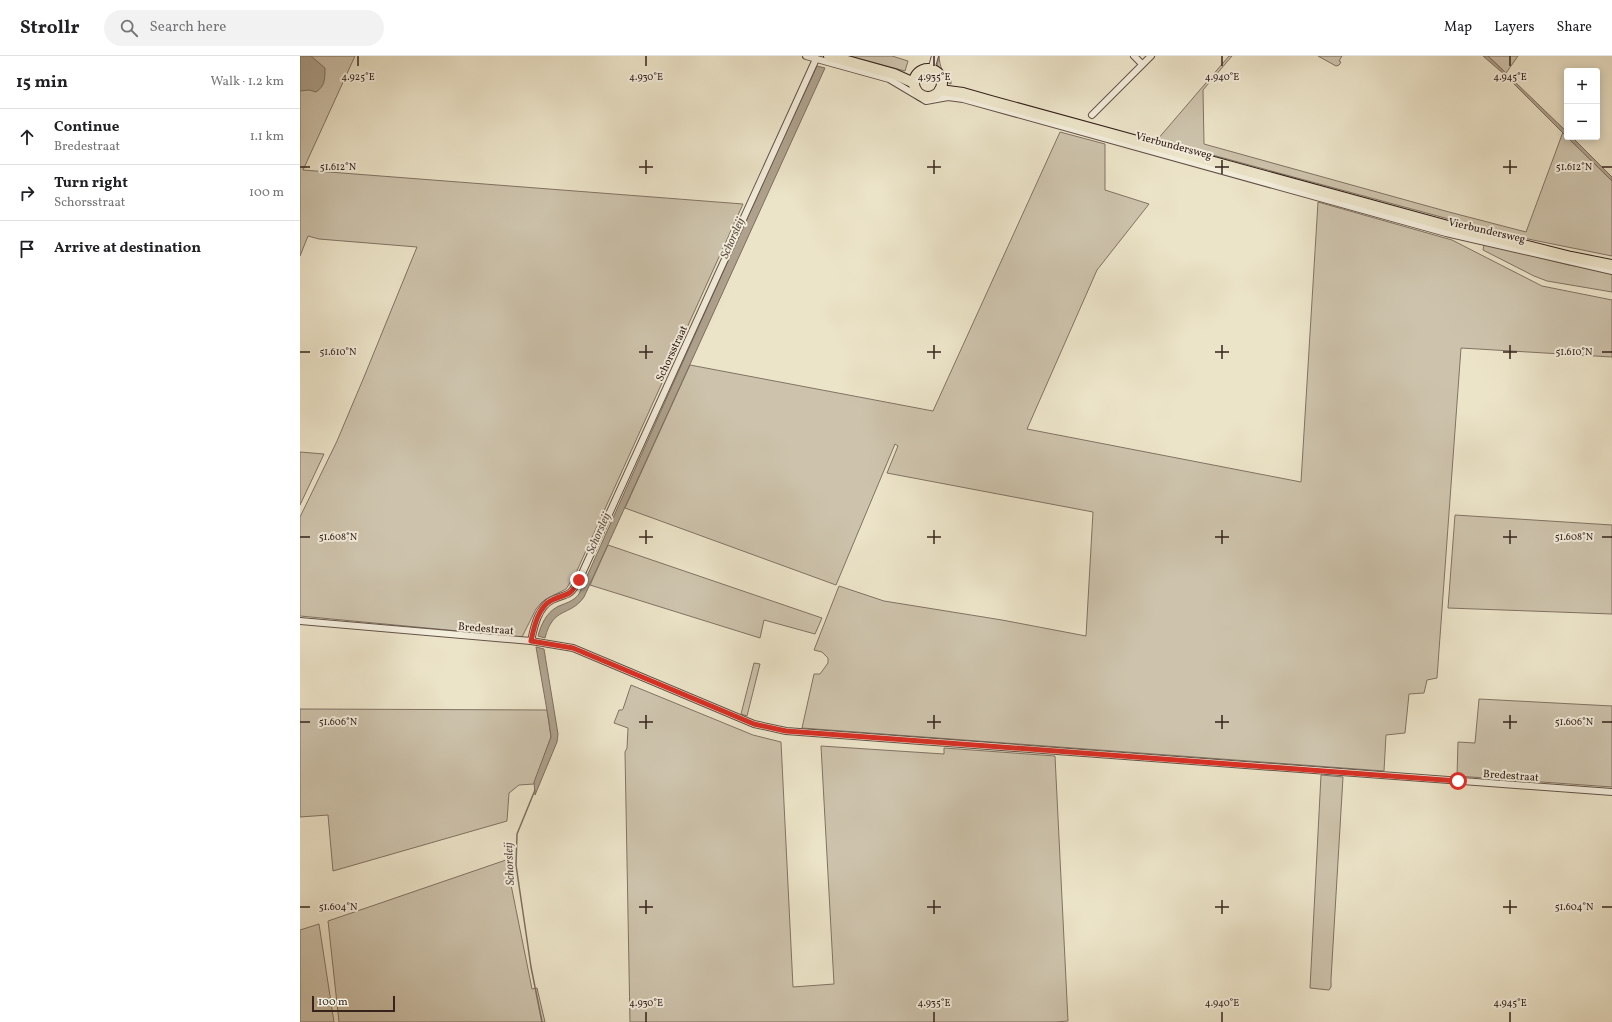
<!DOCTYPE html>
<html lang="en">
<head>
<meta charset="utf-8">
<style>
  body { margin:0; font-family:Vollkorn,serif; background:#f2f2f2; color:#202124 }
  .controls { position:absolute; right:12px; top:12px; display:grid; overflow:hidden; border-radius:4px; box-shadow:0 2px 10px #0003 }
  .controls button { width:36px; height:36px; display:grid; place-items:center; padding:0; border:0; border-bottom:1px solid #e0e0e0; background:#fff; color:#202124; font:20px sans-serif }
  .scale { position:absolute; left:12px; bottom:10px; width:83px; box-sizing:border-box; padding-left:4px; border:2px solid #35231c; border-top:0; font-size:11px; line-height:14px; white-space:nowrap; color:#35231c; -webkit-text-stroke:3px #f3eddc; paint-order:stroke }
  .stop { position:absolute; width:12px; height:12px; margin:-9px; border:3px solid #d93025; border-radius:50%; background:#fff }
  .stop.end { background:#d93025; border-color:#fff; box-shadow:0 1px 4px #0008 }
  .list { margin:0; padding:0; list-style:none }
  h2 { display:flex; justify-content:space-between; align-items:center; height:52px; margin:0; padding:0 16px; font-size:17px }
  h2 small { font-size:13px; font-weight:400; color:#757577 }
  .list li { display:grid; grid-template-columns:26px 1fr auto; gap:12px; align-items:center; box-sizing:border-box; height:56px; padding:0 16px; border-top:1px solid #e0e0e0 }
  .list b { display:block; font-size:15px; white-space:nowrap }
  .list p { margin:0; font-size:13px; white-space:nowrap; color:#757577 }
  .list em { font-size:13px; font-style:normal; color:#757577 }
  .icon { flex:none; width:22px; height:22px; fill:none; stroke:currentColor; stroke-width:2; stroke-linecap:round; stroke-linejoin:round }
  .map { position:relative; flex:none; width:1312px; height:966px; overflow:hidden }
  header { display:flex; align-items:center; gap:24px; box-sizing:border-box; height:56px; padding:0 20px; background:#fff; border-bottom:1px solid #e0e0e0 }
  header strong { font-size:19px }
  nav { display:flex; gap:22px; margin-inline-start:auto; font-size:14px }
  .search { width:280px; height:36px; background:#f2f2f2; display:flex; align-items:center; gap:10px; box-sizing:border-box; padding:0 14px; border-radius:22px; color:#757577; font-size:15px }
  main { display:flex }
  aside { flex:1; background:#fff }
  .map>svg:first-child { display:block }
  .green { fill:#cdc3ac; stroke:#817364 }
  .water { fill:#aea28e; stroke:#7e6f60 }
  .lines { fill:none; stroke-linecap:round; stroke-linejoin:round }
  .stream { stroke:#7e6f60; stroke-width:1.5 }
  .street-casing { stroke:#635347; stroke-width:8 }
  .primary-casing { stroke:#35231c; stroke-width:12 }
  .street { stroke:#f3eddc; stroke-width:6 }
  .primary { stroke:#ece4c9; stroke-width:10 }
  .route { stroke:#d93025; stroke-width:5 }
  .ticks { fill:none; stroke:#35231c; stroke-width:1.5 }
  .labels { text-anchor:middle; stroke-width:4; stroke-linejoin:round; paint-order:stroke }
  .street-label { font-size:11px; fill:#35231c; stroke:#f3eddc }
  .water-label { font-size:12px; font-style:italic; fill:#5f4f44; stroke:#f3eddc }
  .ticks-label { font-size:10px; text-anchor:middle; fill:#35231c; stroke:#f3eddc; stroke-width:4; stroke-linejoin:round; paint-order:stroke }
</style>
</head>
<body>
<header>
<strong>Strollr</strong>
<div class="search"><svg class="icon" aria-label="search" viewBox="0 0 24 24"><circle cx="10" cy="10" r="6"/><path d="M15 15l6 6"/></svg>Search here</div>
<nav><a>Map</a><a>Layers</a><a>Share</a></nav>
</header>
<main>
<aside>
<h2>15 min<small>Walk · 1.2 km</small></h2>
<ul class="list">
<li><svg class="icon" aria-label="ahead" viewBox="0 0 24 24"><path d="M12 20V5M6 11l6-6 6 6"/></svg><div><b>Continue</b><p>Bredestraat</p></div><em>1.1 km</em></li>
<li><svg class="icon" aria-label="right" viewBox="0 0 24 24"><path d="M7 20v-9h11M14 6l5 5-5 5"/></svg><div><b>Turn right</b><p>Schorsstraat</p></div><em>100 m</em></li>
<li><svg class="icon" aria-label="arrive" viewBox="0 0 24 24"><path d="M6 21V4h12l-3 4 3 4H6"/></svg><div><b>Arrive at destination</b></div></li>
</ul>
</aside>
<div class="map">
<svg width="1312" height="966" viewBox="0 0 1312 966">
  <rect width="100%" height="100%" fill="#ece4c9"/>
  <filter id="stains"><feTurbulence type="fractalNoise" baseFrequency=".005" numOctaves="4"/><feColorMatrix values="0 0 0 0 .2 0 0 0 0 .09 0 0 0 0 .02 0 0 0 .5 -.17"/></filter>
  <radialGradient id="worn" r=".72"><stop offset=".6" stop-color="#630" stop-opacity="0"/><stop offset="1" stop-color="#630" stop-opacity=".3"/></radialGradient>
  <!-- green -->
  <g class="green">
    <polygon points="0,0 55,0 3,114 443,148 275,519 266,533 246,543 241,547 236,553 222,581 0,560 0,461 37,385 64,321 117,191 19,183 8,180 0,200"/>
    <polygon points="550,0 592,0 608,5 605,15"/>
    <path d="M639 0C640 11 642 17 651 24V28C637 23 636 13 639 0Z"/>
    <polygon points="929,0 932,0 903,34 904,88 1149,156 1226,176 1263,76 1312,125 1312,200 1228,183 1145,162 857,84"/>
    <polygon points="1018,0 1042,0 1039,5 1041,6 1039,9 1036,10"/>
    <polygon points="1188,0 1218,0 1206,17"/>
    <polygon points="760,76 805,88 805,134 849,148 797,214 727,373 1001,426 1018,146 1152,184 1242,230 1312,244 1312,301 1161,292 1137,622 1127,624 1124,637 1109,638 1105,677 1086,679 1084,715 502,672 514,618 520,618 528,607 528,602 522,596 514,594 539,530 584,545 702,564 786,580 793,456 587,417 598,390 595,388 536,529 325,452 390,309 633,355"/>
    <polygon points="1186,188 1269,209 1312,216 1312,236 1247,225 1234,220 1183,194 1184,189"/>
    <polygon points="0,396 24,398 0,449"/>
    <polygon points="1155,459 1312,469 1312,558 1148,552"/>
    <polygon points="308,489 522,562 515,578 464,564 460,582 290,529"/>
    <polygon points="454,607 460,608 447,660 441,658"/>
    <polygon points="331,629 453,679 481,686 493,931 534,928 521,690 644,698 644,692 755,700 768,965 756,966 330,966 325,696 327,692 328,672 314,667 319,654 322,654 323,653"/>
    <polygon points="1179,643 1312,650 1312,731 1157,720 1158,686 1175,687"/>
    <polygon points="0,653 247,654 251,681 234,728 219,729 209,737 207,765 33,815 28,759 0,761"/>
    <polygon points="1021,719 1043,721 1031,923 1031,931 1029,934 1010,932"/>
    <polygon points="206,804 232,933 237,932 245,966 39,966 28,865"/>
    <polygon points="19,868 34,966 0,966 0,874"/>
  </g>
  <!-- water -->
  <g class="water">
    <path d="M0 0H11L25 12C25 23 25 30 16 36L9 34 0 35Z"/>
    <polygon points="1183,0 1188,0 1267,76 1267,81 1205,19"/>
    <path d="M517 10 525 12 284 541C270 561 253 550 245 582L238 580C241 569 246 557 257 551 265 547 273 546 279 538L475 100Z"/>
    <polygon points="1267,81 1272,81 1312,121 1312,125"/>
    <polygon points="236,591 244,593 258,678 257,686 235,739 234,726 251,681 249,666"/>
  </g>
  <g class="lines">
    <!-- stream -->
    <polyline class="stream" points="235,734 217,778 216,809 231,911 242,966"/>
    <defs>
      <g id="street">
        <polyline points="506,0 589,23 626,45 648,41 663,43 1146,177 1312,215"/>
        <polyline points="834,0 842,8"/>
        <polyline points="631,14 635,0"/>
        <polyline points="792,59 851,0"/>
        <polyline points="0,565 231,585 273,592 454,668 486,675 1312,736"/>
        <path d="M231 585C234 571 238 551 252 544 269 536 268 543 279 524L516 3"/>
      </g>
      <g id="primary">
        <polyline points="529,0 594,18 614,27"/>
        <circle cx="628" cy="27" r="14"/>
        <polyline points="640,34 663,37 691,45 1148,170 1271,201 1312,209"/>
      </g>
    </defs>
    <!-- street casing -->
    <use href="#street" class="street-casing"/>
    <!-- primary casing -->
    <use href="#primary" class="primary-casing"/>
    <!-- street -->
    <use href="#street" class="street"/>
    <!-- primary -->
    <use href="#primary" class="primary"/>
  </g>
  <g class="lines">
    <!-- route -->
    <path class="route" d="M279 524C268 543 269 536 252 544 238 551 234 571 231 585L273 592 454 668 486 675 1158 725"/>
  </g>
  <!-- ticks -->
  <path class="ticks" d="M58 0V10M346 0V10M634 0V10M922 0V10M1210 0V10M346 104V118M634 104V118M922 104V118M1210 104V118M0 111H10M339 111H353M627 111H641M915 111H929M1203 111H1217M1302 111H1312M346 289V303M634 289V303M922 289V303M1210 289V303M0 296H10M339 296H353M627 296H641M915 296H929M1203 296H1217M1302 296H1312M346 474V488M634 474V488M922 474V488M1210 474V488M0 481H10M339 481H353M627 481H641M915 481H929M1203 481H1217M1302 481H1312M346 659V673M634 659V673M922 659V673M1210 659V673M0 666H10M339 666H353M627 666H641M915 666H929M1203 666H1217M1302 666H1312M346 844V858M634 844V858M922 844V858M1210 844V858M0 851H10M339 851H353M627 851H641M915 851H929M1203 851H1217M1302 851H1312M346 956V966M634 956V966M922 956V966M1210 956V966"/>
  <g class="labels">
    <!-- street labels -->
    <g class="street-label">
      <text transform="translate(874 89) rotate(15)" y="4">Vierbundersweg</text>
      <text transform="translate(1187 174) rotate(13)" y="4">Vierbundersweg</text>
      <text transform="translate(371 297) rotate(-65)" y="4">Schorsstraat</text>
      <text transform="translate(186 572) rotate(5)" y="4">Bredestraat</text>
      <text transform="translate(1211 719) rotate(4)" y="4">Bredestraat</text>
    </g>
    <!-- water labels -->
    <g class="water-label">
      <text transform="translate(432 182) rotate(-66)" y="4">Schorsleij</text>
      <text transform="translate(298 477) rotate(-66)" y="4">Schorsleij</text>
      <text transform="translate(209 808) rotate(-93)" y="4">Schorsleij</text>
    </g>
  </g>
  <g class="ticks-label">
    <text x="58" y="24">4.925°E</text>
    <text x="346" y="24">4.930°E</text>
    <text x="634" y="24">4.935°E</text>
    <text x="922" y="24">4.940°E</text>
    <text x="1210" y="24">4.945°E</text>
    <text x="38" y="114">51.612°N</text>
    <text x="1274" y="114">51.612°N</text>
    <text x="38" y="299">51.610°N</text>
    <text x="1274" y="299">51.610°N</text>
    <text x="38" y="484">51.608°N</text>
    <text x="1274" y="484">51.608°N</text>
    <text x="38" y="669">51.606°N</text>
    <text x="1274" y="669">51.606°N</text>
    <text x="38" y="854">51.604°N</text>
    <text x="1274" y="854">51.604°N</text>
    <text x="346" y="950">4.930°E</text>
    <text x="634" y="950">4.935°E</text>
    <text x="922" y="950">4.940°E</text>
    <text x="1210" y="950">4.945°E</text>
  </g>
  <rect width="100%" height="100%" filter="url(#stains)"/>
  <rect width="100%" height="100%" fill="url(#worn)"/>
</svg>
<div class="controls">
<button>+</button>
<button>−</button>
</div>
<div class="scale">100 m</div>
<div class="stop" style="left:1158px;top:725px"></div>
<div class="stop end" style="left:279px;top:524px"></div>
</div>
</main>
</body>
</html>
